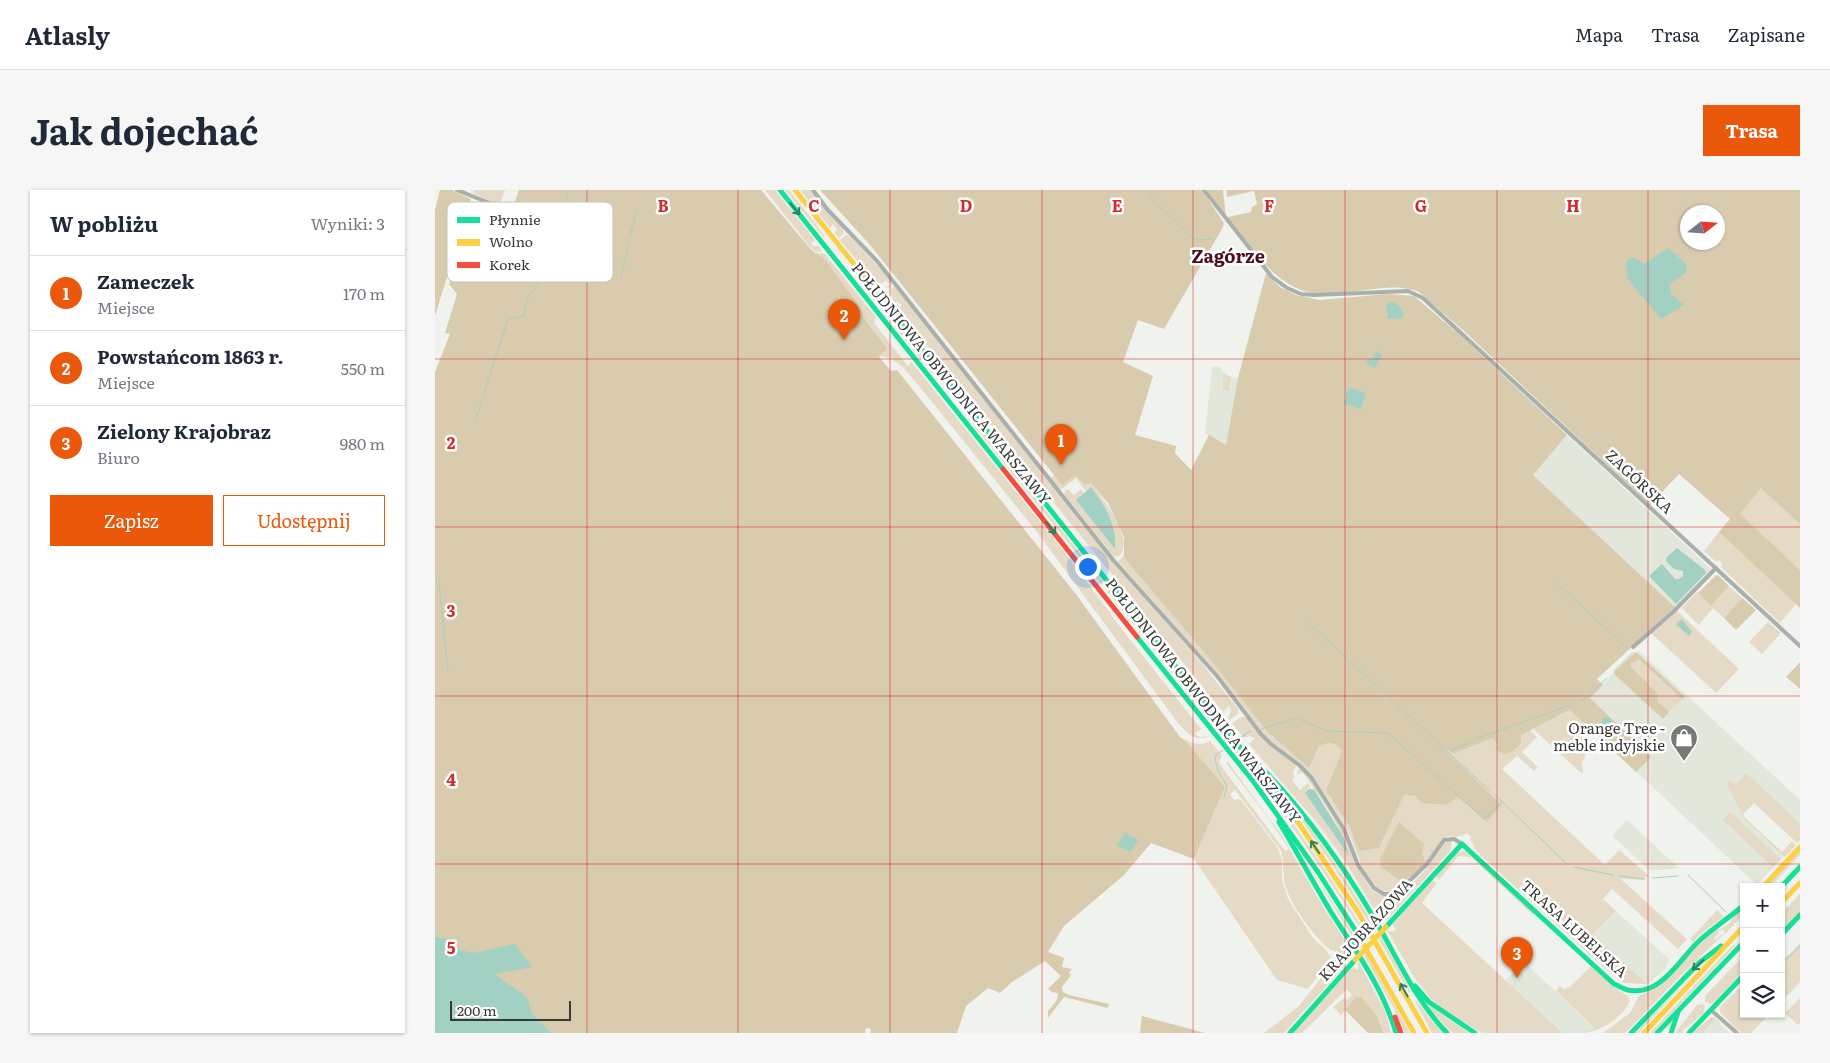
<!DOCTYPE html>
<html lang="pl">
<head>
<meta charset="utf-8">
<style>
  body { margin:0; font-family:Literata,serif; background:#f6f6f7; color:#1f2937 }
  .controls { position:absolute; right:15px; bottom:15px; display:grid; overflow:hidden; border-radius:0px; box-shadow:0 1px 4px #0004 }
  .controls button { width:45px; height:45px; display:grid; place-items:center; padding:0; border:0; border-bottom:1px solid #e0e1e3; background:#fff; color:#1f2937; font:25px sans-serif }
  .compass { position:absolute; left:1245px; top:15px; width:45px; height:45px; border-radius:50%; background:#fff; box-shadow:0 1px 4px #0004; rotate:73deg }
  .scale { position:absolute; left:15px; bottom:12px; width:121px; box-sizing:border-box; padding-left:5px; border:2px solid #373935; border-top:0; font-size:14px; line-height:18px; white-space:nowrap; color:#373935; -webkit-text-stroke:4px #fff; paint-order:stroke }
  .you { position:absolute; left:652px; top:376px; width:18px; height:18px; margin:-12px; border:4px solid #fff; border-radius:50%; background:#1a73e8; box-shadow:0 0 0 8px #1a73e833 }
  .badge { display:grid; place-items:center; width:32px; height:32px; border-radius:50%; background:#ea580c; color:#fff; font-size:16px; font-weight:700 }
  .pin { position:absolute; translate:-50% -41px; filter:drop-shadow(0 1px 2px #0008) }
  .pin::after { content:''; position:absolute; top:26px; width:18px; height:15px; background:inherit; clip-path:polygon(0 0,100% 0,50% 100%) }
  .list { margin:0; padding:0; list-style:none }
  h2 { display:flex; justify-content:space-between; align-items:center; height:65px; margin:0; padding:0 20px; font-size:21px }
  h2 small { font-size:16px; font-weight:400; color:#747a83 }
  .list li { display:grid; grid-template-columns:32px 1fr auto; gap:15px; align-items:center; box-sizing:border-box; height:75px; padding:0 20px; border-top:1px solid #e0e1e3 }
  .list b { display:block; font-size:19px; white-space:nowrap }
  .list p { margin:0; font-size:16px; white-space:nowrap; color:#747a83 }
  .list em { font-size:16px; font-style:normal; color:#747a83 }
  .actions { display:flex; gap:10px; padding:15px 20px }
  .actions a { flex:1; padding:11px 0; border:1px solid #ea580c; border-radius:0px; text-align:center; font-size:18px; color:#ea580c }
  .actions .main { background:#ea580c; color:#fff }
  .icon { flex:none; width:28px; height:28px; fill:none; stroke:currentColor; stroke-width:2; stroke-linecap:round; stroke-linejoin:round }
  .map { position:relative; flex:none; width:1365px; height:843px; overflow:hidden; border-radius:0px }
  header { display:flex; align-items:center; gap:30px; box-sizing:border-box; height:70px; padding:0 25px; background:#fff; border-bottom:1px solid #e0e1e3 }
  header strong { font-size:24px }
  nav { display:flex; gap:28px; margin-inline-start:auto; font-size:18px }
  .intro { display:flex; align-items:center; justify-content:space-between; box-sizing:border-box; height:120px; padding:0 30px }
  h1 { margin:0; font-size:35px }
  .button { padding:12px 22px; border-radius:0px; background:#ea580c; color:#fff; font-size:18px; font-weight:700 }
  main { display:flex; gap:30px; padding:0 30px }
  aside { flex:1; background:#fff; border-radius:0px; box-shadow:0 1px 4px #0004 }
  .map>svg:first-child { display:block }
  .built { fill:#e1e7da }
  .green { fill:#e4dac5 }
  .forest { fill:#d9cbae; fill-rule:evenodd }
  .water { fill:#a2d1c4 }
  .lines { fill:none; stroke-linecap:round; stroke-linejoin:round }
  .stream { stroke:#a2d1c4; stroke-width:1 }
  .street { stroke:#a9b0ab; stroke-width:4 }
  .fast { stroke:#16e098; stroke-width:5 }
  .slow { stroke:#ffcf43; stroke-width:5 }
  .jam { stroke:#f24e42; stroke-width:5 }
  .slow-bridge { stroke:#ffcf43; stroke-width:5 }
  .oneway { stroke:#288462 }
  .grid { fill:none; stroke:#d62828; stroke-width:1; stroke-opacity:0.55 }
  .labels { text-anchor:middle; stroke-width:5; stroke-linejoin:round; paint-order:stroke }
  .street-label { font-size:15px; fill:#373935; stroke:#fff }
  .poi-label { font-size:15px; fill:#373935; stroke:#fff; text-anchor:end }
  .quarter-label { font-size:18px; font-weight:bold; fill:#500b1e; stroke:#fff }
  .key { fill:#fff; stroke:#c3c4c2; stroke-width:1 }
  .key-label { font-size:14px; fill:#373935 }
  .grid-label { font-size:16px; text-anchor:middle; font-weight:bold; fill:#d62828; stroke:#fff; stroke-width:5; stroke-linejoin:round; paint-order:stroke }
</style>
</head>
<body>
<header>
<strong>Atlasly</strong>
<nav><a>Mapa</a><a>Trasa</a><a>Zapisane</a></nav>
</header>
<div class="intro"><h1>Jak dojechać</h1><a class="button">Trasa</a></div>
<main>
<aside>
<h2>W pobliżu<small>Wyniki: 3</small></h2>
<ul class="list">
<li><span class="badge">1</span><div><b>Zameczek</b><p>Miejsce</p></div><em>170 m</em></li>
<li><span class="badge">2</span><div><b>Powstańcom 1863 r.</b><p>Miejsce</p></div><em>550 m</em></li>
<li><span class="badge">3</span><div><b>Zielony Krajobraz</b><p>Biuro</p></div><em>980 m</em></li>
</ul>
<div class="actions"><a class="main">Zapisz</a><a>Udostępnij</a></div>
</aside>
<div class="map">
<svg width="1365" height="843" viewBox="0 0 1365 843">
  <rect width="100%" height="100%" fill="#f0f3ed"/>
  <!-- built -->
  <g class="built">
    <polygon points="777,177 785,177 788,183 796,187 803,188 791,256 770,243"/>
    <polygon points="1132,245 1277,380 1240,417 1098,285"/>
    <polygon points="1204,461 1365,610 1365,633 1311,584 1300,595 1319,613 1308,624 1309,627 1350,665 1322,695 1136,520 1155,508 1180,481"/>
    <polygon points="1192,630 1244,678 1217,681 1214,680 1182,650 1177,646"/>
    <polygon points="1181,721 1235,770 1231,776 1232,778 1212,794 1158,744"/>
    <polygon points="1089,772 1160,838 1146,843 1128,843 1071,790"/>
    <polygon points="1280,830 1295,843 1267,843"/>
  </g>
  <!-- green -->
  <g class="green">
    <polygon points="39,0 70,0 64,16 38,3"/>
    <polygon points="330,0 340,0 380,50 376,53 378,56 384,56 387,61 381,62 375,57"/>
    <polygon points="350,0 354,0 390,46 389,47"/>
    <polygon points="365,0 376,0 408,38 409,43 404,48 400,43 402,39 398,34 395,38"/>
    <polygon points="411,45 415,46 456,90 457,94 456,97 451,98 455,95 451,90 443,96 405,50"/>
    <path d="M380 63H389L441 127 439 133 473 176 476 172 445 133 628 360 692 446 766 539 760 544 765 547 771 546 772 547C758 551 752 543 743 533L602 342 489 202 467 176 455 168 445 166 451 159 431 131 424 116Z"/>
    <polygon points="458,97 462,98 595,265 645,332 765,471 803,519 804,523 795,530 793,528 796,521 794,516 788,522 465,122 463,119 467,115 462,112 458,113 450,104 454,105 458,110 455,101"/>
    <polygon points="452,123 499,181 497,183 450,124"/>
    <polygon points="788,183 796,187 794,201 788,200"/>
    <polygon points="539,231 780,532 779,534 537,233"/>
    <path d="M619 285 627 295 640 286 650 293H656C666 305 694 343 688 359 688 362 686 363 684 366L679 367 629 304 630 301 633 299 639 305 646 299 649 303 641 310 656 297 652 300H650L641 288 627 299H624L616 288Z"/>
    <polygon points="1326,297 1365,334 1365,380 1304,324"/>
    <polygon points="1284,342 1361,414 1345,433 1286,377 1287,373 1284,370 1281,372 1269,361"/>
    <path d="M689 366V368L860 564 874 577 884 556C893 552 902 551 907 561L891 600 915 638 944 658 969 605H979L986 613 1012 615 1023 607 1052 632 1067 615 1011 562 1014 560 1018 564 1058 548 1063 557 1060 558 1095 540 1102 547 1087 562 1103 577 1099 581 1082 566 1067 579 1170 675 1184 660 1214 686 1210 687V690L1186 689 1252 749 1243 759 1177 699 1168 709 1181 721 1158 744 1212 794 1189 793 1168 777 1165 772 1164 773 1042 662 1035 649 1036 647 1032 644 1021 647 1014 646 1007 649 991 672 987 664 983 681 970 694 961 701 954 702 942 698 927 677 916 648 908 632 876 584 833 549 776 477 684 373 683 371Z"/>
    <polygon points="1294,396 1307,408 1289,428 1278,418 1264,435 1247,418 1262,402 1276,416"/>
    <polygon points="1242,421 1304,479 1281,503 1216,443"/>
    <polygon points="1333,432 1346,443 1327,464 1314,452"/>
    <polygon points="1203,468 1247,509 1234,522 1223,512 1222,506 1196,477 1196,473"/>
    <polygon points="1136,520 1155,537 1146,547 1152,561 1147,573 1148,583 1145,582 1098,539"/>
    <path d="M806 527H811C826 548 838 559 859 573L861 576 858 583 860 587 857 590 865 600 873 593 875 596 870 603 913 664C908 639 883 603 867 582L863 585 862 581 864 579C876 582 903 631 910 644 918 661 922 680 934 696 954 721 981 692 995 674 1001 665 1005 652 1017 650L1015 661 953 729 949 725 947 731 945 729 910 671 883 634 814 554 820 548 814 546 809 548 797 533Z"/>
    <path d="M745 547C756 553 764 557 775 551L787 565 784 572 789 580 850 661 854 659 831 625 792 574V571L847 646 882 707 919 765H914L910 767 914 771 849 843H829L864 816 904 765 898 760 897 761C881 750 854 713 850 694 847 681 850 670 845 659L800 600 795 604 799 610 803 609 806 610 843 658 847 670V690L853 709 878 748 892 761 896 769 873 799 842 790 759 669 790 597Z"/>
    <path d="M802 559C850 620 894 683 934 749L933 750C892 685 848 622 800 560Z"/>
    <polygon points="1311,583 1365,633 1365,650 1362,653 1319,613 1308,624 1309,627 1347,662 1357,651 1361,656 1356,659 1357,660 1350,667 1309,629 1292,593 1294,590 1300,595"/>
    <path d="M848 604C884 646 913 693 942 740L940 742 895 671Z"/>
    <polygon points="1295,622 1346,669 1338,677 1288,630"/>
    <polygon points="1365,660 1365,665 1335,697 1330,697"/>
    <polygon points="1027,661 1032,661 1100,723 1097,724 1036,667 1023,666 1004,690 1001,686 1022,663"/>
    <polygon points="872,673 927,757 925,759"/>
    <polygon points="997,690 1002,693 987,713 1128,843 1047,843 1012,822 996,809 979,787 952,740 957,742 961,739 957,735"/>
    <polygon points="1365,704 1365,722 1346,742 1346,724"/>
    <polygon points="1309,718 1309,724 1290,744 1288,739 1285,741 1284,740 1295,733 1299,726"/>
    <polygon points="1282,720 1289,727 1270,740 1258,752 1255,749"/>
    <polygon points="1282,739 1284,742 1279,748 1281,750 1287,744 1288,745 1250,781 1197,836 1189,843 1168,843 1195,823 1204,806 1225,795 1262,757"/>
    <polygon points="946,747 976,801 974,802 944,749"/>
    <polygon points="1365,753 1365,792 1346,812 1346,765 1351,768"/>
    <polygon points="1298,755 1300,756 1218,843 1215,843"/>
    <polygon points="931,764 975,843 970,843 958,817 929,765"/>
    <polygon points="1309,765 1309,772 1306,776 1309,781 1279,812 1276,814 1270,812 1270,806"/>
    <polygon points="923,771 950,821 956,843 949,843 944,829 920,808 906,825 898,817 909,808 912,810 917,805 912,799 867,843 857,843 918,777 923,780"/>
    <polygon points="1271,771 1203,843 1200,843"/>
    <path d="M1156 776 1179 797 1193 806 1195 811C1188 828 1163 843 1146 843L1160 838 1121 801 1125 796 1129 799 1136 796Z"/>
    <polygon points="1309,793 1309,824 1334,824 1316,843 1306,843 1285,822 1285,817"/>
    <polygon points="1365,808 1365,833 1363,835 1350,823"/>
    <polygon points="981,810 996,830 1008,843 997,843 980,811"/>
    <polygon points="1267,814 1270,816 1269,823 1248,840 1248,843 1240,843 1262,815"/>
    <polygon points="995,816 1034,843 1018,843 1011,837 994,818"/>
    <polygon points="1276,827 1279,827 1288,836 1280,830 1267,843 1258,843"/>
  </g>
  <!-- forest -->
  <g class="forest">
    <polygon points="5,0 17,0 36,9 0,126 0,20"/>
    <polygon points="84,0 326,0 373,56 380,63 390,69 424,116 431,131 452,159 444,167 456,181 462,180 640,403 745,547 754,555 790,597 759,669 716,653 689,685 629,736 613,762 629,768 627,777 637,779 634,783 636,785 627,797 628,802 634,805 674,814 673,818 629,807 613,828 613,821 622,810 623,803 617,802 613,799 626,786 610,771 577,792 565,803 553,798 531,816 522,843 435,843 436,839 431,838 430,843 0,843 0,182 15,144 10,143 22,104 14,94 23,68 36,71 39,64 42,64 44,60 62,66 74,27 100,39 100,32 77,21"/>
    <path d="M385 0H767L789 33 787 39 729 139 703 130 688 172 718 186 700 245 741 256 740 263 756 280 774 245 791 255 803 188 831 83 845 97 861 105 884 110 953 104 979 106 1025 145 1132 245 1098 285 1240 417 1162 489 1168 495 1155 508 1216 567 1201 582 1135 520 1086 545V553C1078 562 1071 569 1060 558L1063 556 1058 548 1018 564 1014 560 1011 561 1067 615 1052 632 1023 607 1012 615 986 613 979 605H969L944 658 924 661 915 638 891 600 907 561C902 551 893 552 884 556L874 578 831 540 772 465 689 368V347L673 313 656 293 650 294 640 286 627 295 436 56Z"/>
    <polygon points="772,0 788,0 791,26"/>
    <path d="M791 0H1365V334L1326 298 1305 324 1365 380V418L1284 342 1295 329 1244 284 1215 315 1030 142 984 102C967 95 949 98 931 100 917 101 903 103 889 104 844 104 819 60 793 29V27L816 22 817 17 822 14 819 1 792 7ZM1252 22H1282V52H1252Z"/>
    <polygon points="1283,385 1294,396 1276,416 1263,403 1280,386"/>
    <polygon points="1307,408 1321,420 1301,440 1289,428"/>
    <polygon points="1201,462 1250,507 1247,509 1204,469 1196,473 1196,477 1222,503 1223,512 1234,522 1228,529 1179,484 1180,481"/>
    <polygon points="1365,472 1365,499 1351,487"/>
    <polygon points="964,632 989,654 987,664 991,672 983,681 967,692 946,677 945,669"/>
    <polygon points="926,807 942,826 949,843 933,843 910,820 920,808"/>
    <polygon points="707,826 770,843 705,843"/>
  </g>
  <!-- water -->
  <g class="water">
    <polygon points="1233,58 1251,74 1252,82 1235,94 1236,104 1249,115 1226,129 1192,88 1191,71 1198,67 1209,74"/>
    <path d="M956 111C963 114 971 120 967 128L953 129 951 115Z"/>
    <polygon points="941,161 947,165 940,178 931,173 931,172 934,169 937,169"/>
    <polygon points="913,197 931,203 926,219 909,214"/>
    <path d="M656 297C670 315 682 336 680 359L641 310Z"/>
    <polygon points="1242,358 1270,380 1271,383 1241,414 1214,386 1227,374 1240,389 1244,389 1248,386 1248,381 1239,379 1231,371 1232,367"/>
    <polygon points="1247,429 1257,442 1254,446 1241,434"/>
    <circle cx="1172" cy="533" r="5.5"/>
    <polygon points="875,598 877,600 879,599 909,648 914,666 870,603"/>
    <polygon points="690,643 703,650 696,662 682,656"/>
    <polygon points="0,747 12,749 26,760 38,763 80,754 97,777 59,784 92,807 97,824 116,843 0,843"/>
  </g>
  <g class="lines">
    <!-- stream -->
    <g class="stream">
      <polyline points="712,0 718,10 760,50 778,49"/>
      <polyline points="130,29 127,28 133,0"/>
      <polyline points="195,47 202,20"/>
      <polyline points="186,86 194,54"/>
      <polyline points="40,232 73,129 89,126 93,106 121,75 153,72 161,40 136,31"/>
      <polyline points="4,392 13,481"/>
      <polyline points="1123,394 1192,458"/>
      <polyline points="874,433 1054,600"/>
      <polyline points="1179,481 1198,463"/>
      <polyline points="1143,512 1148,510 1172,488"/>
      <polyline points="826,539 862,528 891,541 953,543 1049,629 1067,612"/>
      <polyline points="1041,549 1136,515"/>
      <polyline points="801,550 816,541"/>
      <polyline points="788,560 782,564 780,569 783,581 792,596 789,607"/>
      <polyline points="1015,561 1035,552"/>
      <polyline points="1060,605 1133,675"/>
      <polyline points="1139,677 1178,685"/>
      <polyline points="1253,685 1291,722"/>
      <polyline points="1185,686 1209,689"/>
      <polyline points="1217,688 1243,686"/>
      <polyline points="1346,774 1365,756"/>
    </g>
    <!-- street -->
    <g class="street">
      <polyline points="22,0 89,27 96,31 104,40"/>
      <polyline points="378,0 392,19 442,71 679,371 782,486 826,544 836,554 864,575 876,587 909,639 923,675 939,698 949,704 957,704 964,701 992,674 1009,650 1019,649 1027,654"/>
      <polyline points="769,0 837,87 852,98 866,104 879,105 973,101 988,108 1365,456"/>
      <polyline points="1198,457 1238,422 1281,378"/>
      <polyline points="1276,820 1302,843"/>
    </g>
    <!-- fast -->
    <g class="fast">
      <polyline points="345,0 568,279"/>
      <polyline points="461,127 845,607 863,632"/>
      <polyline points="702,447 818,591 883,682 922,743"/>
      <path d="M823 574C869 620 906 672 939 728 962 767 980 810 1012 843"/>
      <path d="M844 632C862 662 878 692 896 722 921 761 948 798 961 843"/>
      <polyline points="1346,697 1365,677"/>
      <path d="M951 737 1027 654 1179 794C1184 796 1189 799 1193 800 1225 807 1244 770 1263 752 1278 738 1294 728 1309 715"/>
      <polyline points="1346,745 1365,725"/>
      <polyline points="980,796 994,812 1040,843"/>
      <polyline points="855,843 920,770"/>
      <polyline points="1196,843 1265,772 1286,756"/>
      <polyline points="1222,843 1309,752"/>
      <polyline points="1236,843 1243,822"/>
      <polyline points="1254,843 1309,785"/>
    </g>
    <!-- slow -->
    <g class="slow">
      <polyline points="360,0 461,127"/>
      <polyline points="863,632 923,722 992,843"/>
      <polyline points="1328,697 1365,657"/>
      <polyline points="1346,713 1365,693"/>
      <polyline points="922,743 979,843"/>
      <polyline points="1209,843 1309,736"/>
    </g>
    <!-- jam -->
    <g class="jam">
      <polyline points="568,279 702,447"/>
      <polyline points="960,827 966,843"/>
    </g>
    <!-- slow-bridge -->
    <polyline class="slow-bridge" points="920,770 951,737"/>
  </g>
  <!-- one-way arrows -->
  <defs><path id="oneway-shaft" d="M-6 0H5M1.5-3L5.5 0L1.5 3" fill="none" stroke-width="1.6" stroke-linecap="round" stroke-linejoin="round" transform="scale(1.25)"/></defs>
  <g class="oneway">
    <use href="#oneway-shaft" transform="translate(360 19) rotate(51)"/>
    <use href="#oneway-shaft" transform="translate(616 338) rotate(51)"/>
    <use href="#oneway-shaft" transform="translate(880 657) rotate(-124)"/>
    <use href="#oneway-shaft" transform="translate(1263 775) rotate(138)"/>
    <use href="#oneway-shaft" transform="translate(969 800) rotate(-119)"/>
  </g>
  <!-- grid -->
  <path class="grid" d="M152 0V843M303 0V843M455 0V843M607 0V843M758 0V843M910 0V843M1062 0V843M1213 0V843M0 169H1365M0 337H1365M0 506H1365M0 674H1365"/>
  <!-- icons -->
  <defs>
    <symbol id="shop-pin" viewBox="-11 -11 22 30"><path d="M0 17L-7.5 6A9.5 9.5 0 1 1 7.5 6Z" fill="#787a75" stroke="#fff"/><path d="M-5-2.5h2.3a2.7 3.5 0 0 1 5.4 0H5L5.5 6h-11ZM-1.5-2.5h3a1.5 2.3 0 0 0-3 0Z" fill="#fff"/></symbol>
  </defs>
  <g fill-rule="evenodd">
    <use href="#shop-pin" x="1233" y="532" width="32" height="43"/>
  </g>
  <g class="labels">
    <!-- street labels -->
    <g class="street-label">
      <text transform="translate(516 194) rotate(51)" y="5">POŁUDNIOWA OBWODNICA WARSZAWY</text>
      <text transform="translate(1204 292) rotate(43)" y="5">ZAGÓRSKA</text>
      <text transform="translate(768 511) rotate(52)" y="5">POŁUDNIOWA OBWODNICA WARSZAWY</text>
      <text transform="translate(1139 739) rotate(42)" y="5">TRASA LUBELSKA</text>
      <text transform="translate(931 740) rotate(-48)" y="5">KRAJOBRAZOWA</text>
    </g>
    <!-- poi labels -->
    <g class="poi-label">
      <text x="1230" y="544">Orange Tree -<tspan x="1230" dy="17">meble indyjskie</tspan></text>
    </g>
    <!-- quarter labels -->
    <g class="quarter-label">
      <text x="793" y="73">Zagórze</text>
    </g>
  </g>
  <!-- legend -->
  <rect x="12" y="12" width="166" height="80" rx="8" class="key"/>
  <rect x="22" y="27" width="23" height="6" fill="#16e098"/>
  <rect x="22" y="49" width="23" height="7" fill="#ffcf43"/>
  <rect x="22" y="72" width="23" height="6" fill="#f24e42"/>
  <g class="key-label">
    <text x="54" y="35">Płynnie</text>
    <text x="54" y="57">Wolno</text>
    <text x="54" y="80">Korek</text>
  </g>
  <g class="grid-label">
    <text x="228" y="22">B</text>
    <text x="379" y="22">C</text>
    <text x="531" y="22">D</text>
    <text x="682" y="22">E</text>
    <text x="834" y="22">F</text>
    <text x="986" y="22">G</text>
    <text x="1138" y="22">H</text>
    <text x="16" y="259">2</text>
    <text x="16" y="427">3</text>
    <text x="16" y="596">4</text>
    <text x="16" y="764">5</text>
  </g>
</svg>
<div class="controls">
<button>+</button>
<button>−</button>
<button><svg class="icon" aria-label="layers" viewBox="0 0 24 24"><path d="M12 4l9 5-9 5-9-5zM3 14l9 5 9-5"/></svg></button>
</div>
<svg class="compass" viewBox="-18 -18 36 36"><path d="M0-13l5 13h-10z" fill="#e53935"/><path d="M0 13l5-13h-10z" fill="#747a83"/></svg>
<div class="scale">200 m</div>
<div class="you"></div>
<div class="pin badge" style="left:626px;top:275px">1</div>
<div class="pin badge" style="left:409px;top:150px">2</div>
<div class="pin badge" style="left:1082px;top:788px">3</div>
</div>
</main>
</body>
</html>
